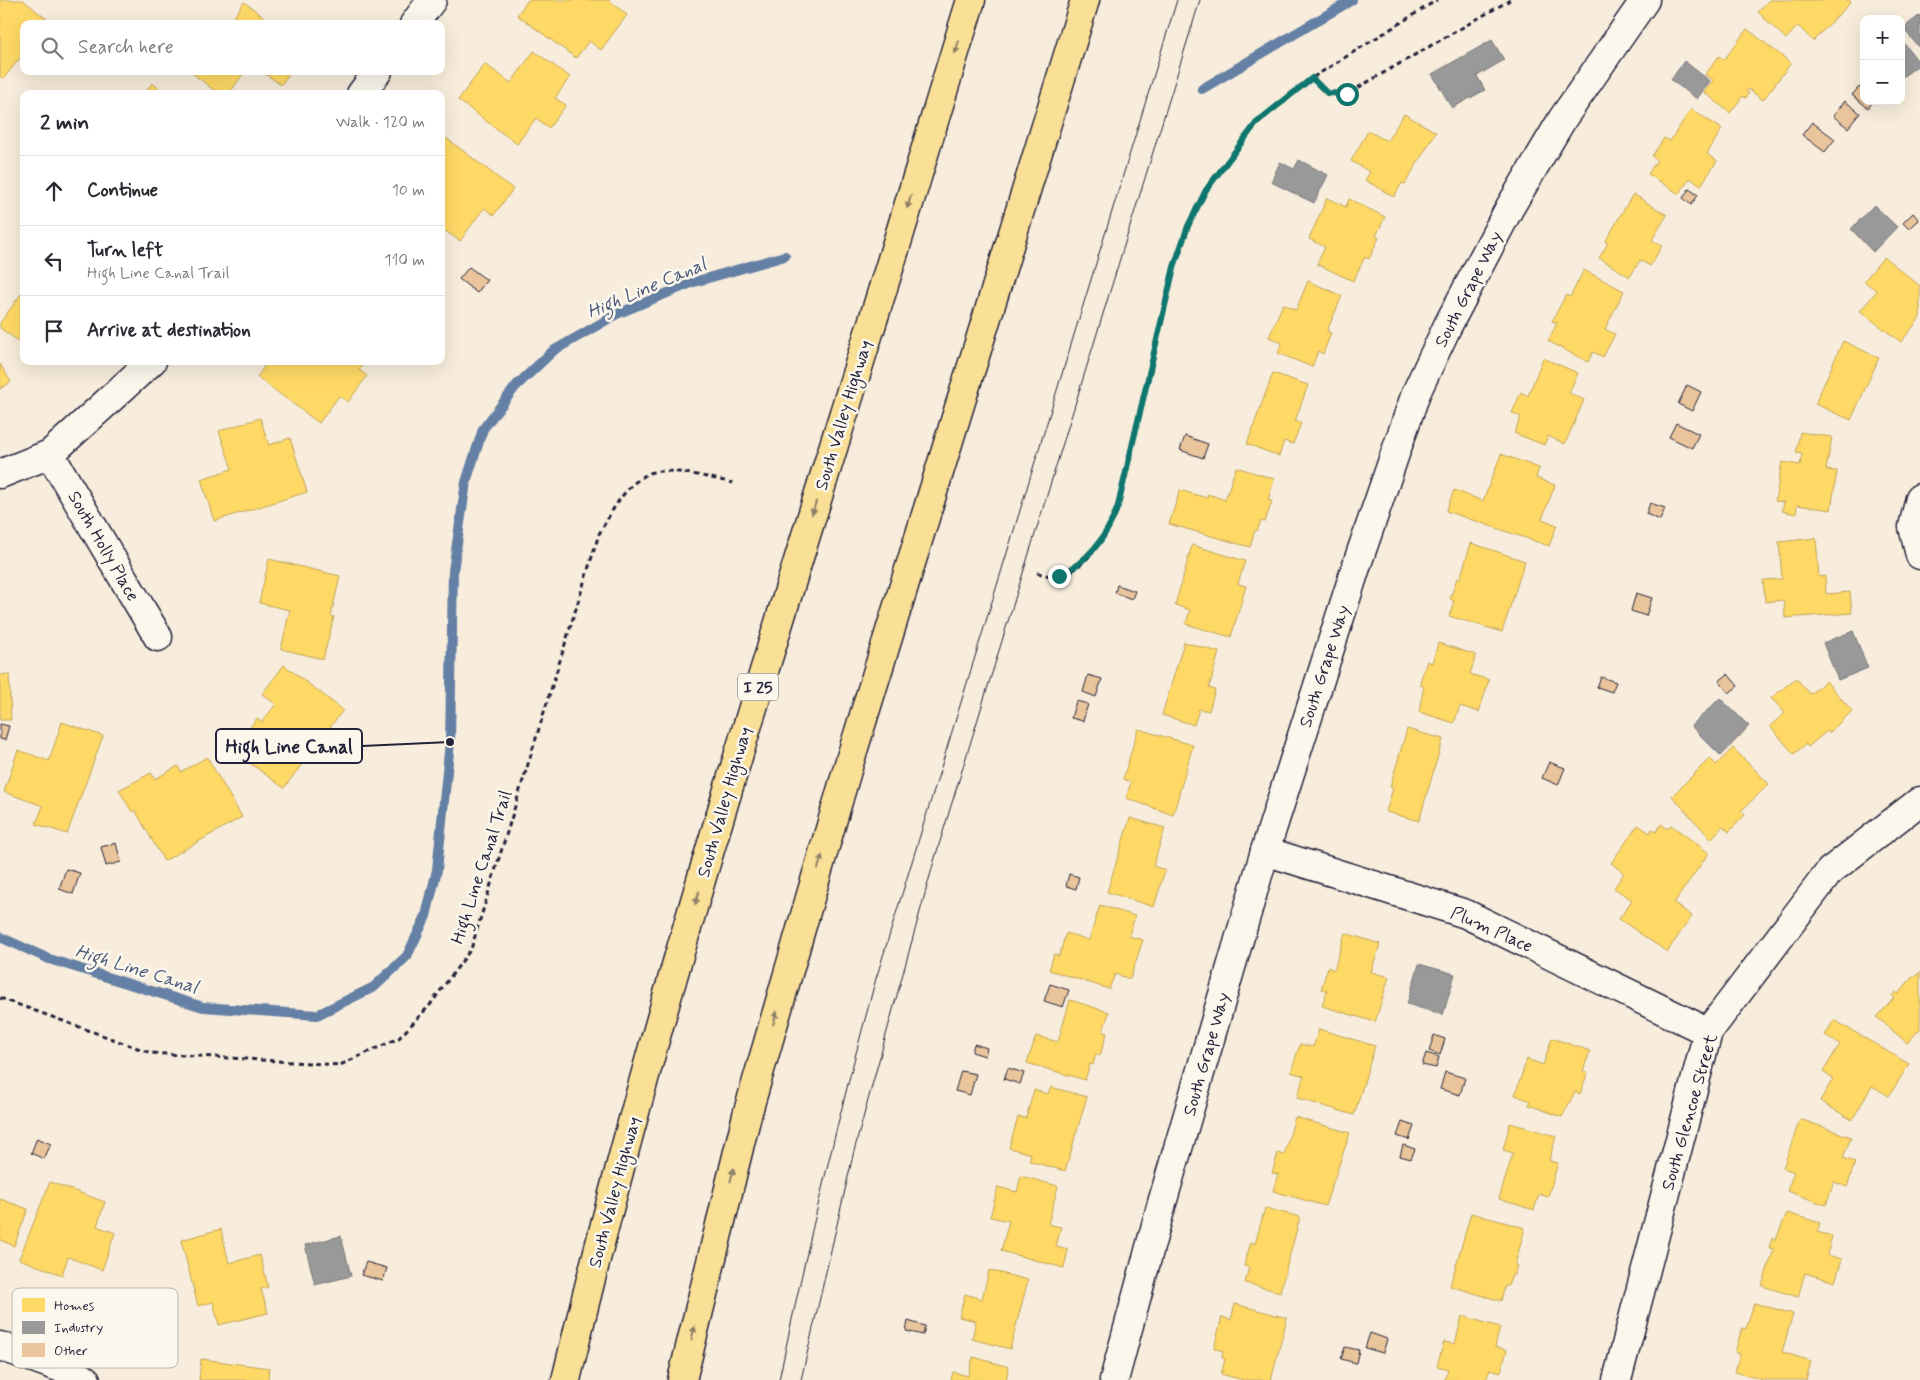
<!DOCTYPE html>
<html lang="en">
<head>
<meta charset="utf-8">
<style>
  body { margin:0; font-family:Mynerve,sans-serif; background:#f2f2f3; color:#2b2b33 }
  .controls { position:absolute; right:15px; top:15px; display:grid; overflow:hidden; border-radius:10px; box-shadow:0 5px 20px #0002 }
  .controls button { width:45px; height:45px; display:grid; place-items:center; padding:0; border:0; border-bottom:1px solid #e1e1e2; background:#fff; color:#2b2b33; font:25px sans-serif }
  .stop { position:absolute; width:15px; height:15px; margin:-11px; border:4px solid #0f766e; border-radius:50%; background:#fff }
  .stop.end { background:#0f766e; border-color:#fff; box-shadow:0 1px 5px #0008 }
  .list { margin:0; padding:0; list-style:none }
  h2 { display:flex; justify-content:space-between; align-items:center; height:65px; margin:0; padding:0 20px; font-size:21px }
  h2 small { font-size:16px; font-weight:400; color:#7c7c81 }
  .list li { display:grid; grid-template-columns:32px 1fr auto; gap:15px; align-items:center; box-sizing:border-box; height:70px; padding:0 20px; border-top:1px solid #e1e1e2 }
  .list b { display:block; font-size:19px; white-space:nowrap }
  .list p { margin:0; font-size:16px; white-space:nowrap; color:#7c7c81 }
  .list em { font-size:16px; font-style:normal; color:#7c7c81 }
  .icon { flex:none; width:28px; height:28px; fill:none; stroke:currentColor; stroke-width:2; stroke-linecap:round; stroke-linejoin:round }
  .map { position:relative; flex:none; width:1920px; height:1380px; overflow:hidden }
  .search { position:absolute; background:#fff; box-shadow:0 5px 20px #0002; left:20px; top:20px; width:425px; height:55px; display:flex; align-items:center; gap:12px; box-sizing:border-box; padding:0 18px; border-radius:10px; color:#7c7c81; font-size:19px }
  .panel { position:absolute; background:#fff; box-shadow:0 5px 20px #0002; left:20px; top:90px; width:425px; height:275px; border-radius:10px }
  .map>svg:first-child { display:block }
  .homes { fill:#ffd966; stroke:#bda259 }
  .industry { fill:#999; stroke:#75757d }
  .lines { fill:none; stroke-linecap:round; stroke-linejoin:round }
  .stream { stroke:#6580a5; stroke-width:10 }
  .building { fill:#eac49a; stroke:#22223b }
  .minor-casing { stroke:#22223b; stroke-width:31 }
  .motorway-casing { stroke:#22223b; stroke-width:31 }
  .path { stroke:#22223b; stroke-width:3; stroke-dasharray:5 4; stroke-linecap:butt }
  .minor { stroke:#fbf7ec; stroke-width:28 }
  .motorway { stroke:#fadf96; stroke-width:28 }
  .tram { stroke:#22223b; stroke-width:1 }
  .oneway { fill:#8e8068 }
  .route { stroke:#0f766e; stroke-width:6 }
  .labels { text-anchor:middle; stroke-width:5; stroke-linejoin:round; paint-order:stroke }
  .shield { fill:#fbf7ec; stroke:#636270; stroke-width:1 }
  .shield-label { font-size:16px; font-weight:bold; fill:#22223b }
  .street-label { font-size:18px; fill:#22223b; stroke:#fbf7ec }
  .water-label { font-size:19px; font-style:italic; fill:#495979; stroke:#fbf7ec }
  .key { fill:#fbf7ec; stroke:#bab7b7; stroke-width:1 }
  .key-label { font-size:14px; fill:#22223b }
  .leader { fill:none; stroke:#22223b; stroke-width:2 }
  .callout-dot { fill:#22223b; stroke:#fbf7ec; stroke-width:2 }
  .callout { fill:#fbf7ec; stroke:#22223b; stroke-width:2 }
  .callout-label { font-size:19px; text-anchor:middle; font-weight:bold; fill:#22223b }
</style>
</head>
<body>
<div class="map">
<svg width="1920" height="1380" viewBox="0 0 1920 1380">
  <rect width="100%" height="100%" fill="#f8eddc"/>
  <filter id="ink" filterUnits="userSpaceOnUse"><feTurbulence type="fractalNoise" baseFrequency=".02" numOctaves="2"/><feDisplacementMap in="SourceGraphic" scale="10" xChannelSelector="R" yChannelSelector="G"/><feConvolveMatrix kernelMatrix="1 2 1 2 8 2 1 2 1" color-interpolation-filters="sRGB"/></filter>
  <g filter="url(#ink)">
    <!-- homes -->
    <g class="homes">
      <polygon points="0,0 23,0 49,21 47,24 24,24 24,53 3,79 0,76"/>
      <polygon points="528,0 609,0 627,15 601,50 589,41 576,58 517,15"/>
      <polygon points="1769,0 1849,0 1851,2 1813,41 1798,26 1786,39 1758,12"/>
      <polygon points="244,2 273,24 229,24"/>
      <polygon points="1747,29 1791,63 1763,100 1748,89 1746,91 1749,93 1746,98 1743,96 1730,113 1704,92 1713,80 1705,75 1719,56 1724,60"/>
      <polygon points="534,51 570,77 555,98 566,105 549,128 536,118 517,144 458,100 485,64 511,83"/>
      <polygon points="194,71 245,71 229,94 219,94 192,73"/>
      <polygon points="261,71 291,71 281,85"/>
      <polygon points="152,83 166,93 167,91 171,94 144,94"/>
      <polygon points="1691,109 1722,129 1707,154 1717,161 1701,185 1690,178 1679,194 1648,174 1657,160 1652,156 1664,138 1670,141"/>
      <polygon points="1404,114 1436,132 1405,184 1402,183 1394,197 1365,180 1370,172 1351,161 1368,131 1387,141"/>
      <polygon points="441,134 513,189 494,215 484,208 460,241 441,228"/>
      <polygon points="1633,194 1667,215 1652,240 1662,246 1650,266 1640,260 1630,277 1599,258 1608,243 1605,242"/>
      <polygon points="1327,198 1346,207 1349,199 1385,217 1376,236 1379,238 1369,259 1365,257 1353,281 1317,264 1325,247 1309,239"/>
      <polygon points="1884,257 1920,286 1920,318 1901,342 1860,311 1877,291 1864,281"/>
      <polygon points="1584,270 1624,291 1605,329 1615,334 1603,357 1593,352 1588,362 1548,341 1557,323 1552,321 1566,295 1570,297"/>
      <polygon points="1308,281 1342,296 1327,331 1331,333 1323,354 1318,351 1312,367 1278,353 1282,343 1269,337 1283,304 1296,310"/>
      <polygon points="24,290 24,345 0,328 0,323"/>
      <polygon points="1843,341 1879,358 1851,420 1815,404"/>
      <polygon points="1543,358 1578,373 1569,393 1584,400 1565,444 1548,436 1544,445 1514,433 1521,417 1512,413 1521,392 1528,396"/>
      <polygon points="268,361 366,361 359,370 367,376 348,402 339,396 319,423 257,377"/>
      <polygon points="0,364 11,382 0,389"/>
      <polygon points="1273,373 1308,385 1295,421 1301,423 1293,444 1284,441 1279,456 1247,444"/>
      <polygon points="260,418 269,445 290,438 307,492 214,521 201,479 232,469 219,431"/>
      <polygon points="1800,432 1832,437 1826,470 1837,471 1831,510 1797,505 1796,514 1782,511 1784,502 1775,501 1782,462 1800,465 1802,454 1796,453"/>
      <polygon points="1501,454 1539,468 1536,478 1555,485 1542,519 1557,525 1549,546 1446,511 1454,490 1483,501"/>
      <polygon points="1236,467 1274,479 1268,500 1272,501 1265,522 1261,521 1257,531 1255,530 1250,547 1169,524 1180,490 1207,498 1208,494 1225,500"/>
      <polygon points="1816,538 1819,577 1825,576 1826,594 1850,592 1852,613 1785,618 1784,600 1765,602 1763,580 1782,579 1779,542"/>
      <polygon points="1471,543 1525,561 1502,632 1449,616 1454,601 1450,599 1457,578 1460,579"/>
      <polygon points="1192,545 1245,561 1238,584 1246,586 1231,637 1186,624 1190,610 1175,605"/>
      <polygon points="269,559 340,576 331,616 334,617 323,659 281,649 290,610 259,603"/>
      <polygon points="1184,642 1219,652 1209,688 1215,690 1209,711 1199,709 1194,725 1162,715"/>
      <polygon points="1438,643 1476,655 1470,674 1489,680 1479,712 1460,706 1454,723 1419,712 1424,686 1419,685 1427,661 1432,663"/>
      <polygon points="284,665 343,710 284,788 233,751 257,718 262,722 276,704 262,694"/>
      <polygon points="9,674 11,720 0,720 0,675"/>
      <polygon points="1796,678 1810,694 1826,681 1852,711 1829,733 1827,731 1808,747 1806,744 1794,754 1770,726 1785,713 1771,698"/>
      <polygon points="62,722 103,736 67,834 36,824 43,806 4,792 18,750 49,761"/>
      <polygon points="1138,729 1193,745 1173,815 1126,798 1131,782 1123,779"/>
      <polygon points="1407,729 1443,739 1419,821 1386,812 1393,788 1390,787"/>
      <polygon points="1733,748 1769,784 1741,811 1745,815 1729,832 1723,826 1711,839 1672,796 1710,758 1716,765"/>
      <polygon points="207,757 242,817 164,861 135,810 132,812 119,790 151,773 155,779 178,766 181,772"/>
      <polygon points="1130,818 1165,828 1153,866 1165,870 1154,907 1107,892"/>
      <polygon points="1661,824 1668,829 1671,825 1709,853 1674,903 1692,916 1667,952 1619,919 1632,900 1614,888 1624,873 1611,863 1638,825 1650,833 1652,829 1656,832"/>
      <polygon points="1100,905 1135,916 1129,936 1143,940 1130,979 1115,974 1109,989 1049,970 1054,954 1059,956 1066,933 1089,940"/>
      <polygon points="1345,933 1380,944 1371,972 1389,977 1375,1022 1322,1006 1327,991 1321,989 1328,967 1334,970"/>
      <polygon points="1920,972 1920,1029 1907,1043 1877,1017 1894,998 1892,996 1895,992 1898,994 1913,976 1915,977"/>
      <polygon points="1070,1000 1109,1012 1103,1032 1107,1033 1100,1056 1096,1054 1093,1065 1090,1064 1085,1080 1027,1063 1036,1036 1058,1042"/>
      <polygon points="1834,1020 1909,1064 1889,1096 1872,1086 1852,1120 1820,1101 1833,1079 1823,1072 1840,1044 1825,1035"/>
      <polygon points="1319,1029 1375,1046 1354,1115 1297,1098 1304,1076 1291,1072 1300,1044 1313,1047"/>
      <polygon points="1552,1038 1590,1051 1583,1071 1588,1072 1580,1094 1575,1092 1562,1117 1529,1105 1530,1101 1515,1095 1527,1059 1543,1065"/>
      <polygon points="1051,1087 1087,1097 1065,1171 1029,1161 1031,1154 1009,1148 1018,1117 1026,1118 1034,1090 1048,1094"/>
      <polygon points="1295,1117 1350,1133 1325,1206 1273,1191 1278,1174 1272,1173 1278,1153 1284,1155"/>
      <polygon points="1800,1119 1851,1137 1843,1158 1855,1162 1847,1187 1834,1182 1826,1205 1787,1191 1794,1172 1783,1168"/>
      <polygon points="1510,1123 1556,1136 1549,1161 1558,1163 1548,1197 1539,1194 1534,1210 1499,1199 1513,1153 1503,1150"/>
      <polygon points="1021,1176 1058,1186 1048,1224 1061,1227 1056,1247 1068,1250 1064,1268 1001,1251 1009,1221 990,1217 998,1187 1017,1192"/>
      <polygon points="50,1182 105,1202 97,1226 115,1233 102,1270 68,1257 62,1275 19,1259"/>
      <polygon points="0,1199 28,1209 14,1246 0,1240"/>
      <polygon points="1265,1208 1300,1217 1280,1292 1245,1283 1249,1267 1244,1266 1251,1242 1255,1244"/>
      <polygon points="1471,1213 1525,1228 1515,1265 1517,1266 1514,1275 1512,1275 1508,1286 1505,1286 1501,1301 1450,1286"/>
      <polygon points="1787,1213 1820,1223 1817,1232 1832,1236 1827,1255 1842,1259 1835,1282 1805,1273 1798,1297 1762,1286 1774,1249 1769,1248 1772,1238 1776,1239"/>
      <polygon points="221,1229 229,1263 260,1255 268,1287 261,1289 268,1313 219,1325 213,1302 198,1306 181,1240"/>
      <polygon points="989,1270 1028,1280 1010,1349 972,1339 976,1321 959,1317 965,1294 982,1299"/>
      <polygon points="1754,1303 1793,1314 1782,1352 1811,1361 1806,1380 1763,1380 1735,1372 1740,1354 1735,1352 1742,1328 1746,1329"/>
      <polygon points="1235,1304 1287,1318 1271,1380 1243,1380 1221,1374 1225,1359 1222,1358 1223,1351 1214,1348 1222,1317 1231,1320"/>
      <polygon points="1462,1316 1500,1327 1495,1347 1507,1350 1501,1372 1490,1369 1486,1380 1445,1380 1448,1369 1437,1366 1444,1342 1455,1344"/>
      <polygon points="973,1357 1009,1367 1006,1380 951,1380 953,1372 968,1376"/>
      <polygon points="201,1359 269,1368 268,1380 199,1380"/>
    </g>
    <!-- industry -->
    <g class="industry">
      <polygon points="1920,15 1920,49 1903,28"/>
      <polygon points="1901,39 1920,64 1901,78"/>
      <polygon points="1492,40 1504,60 1477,76 1485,90 1452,108 1432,74"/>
      <polygon points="1684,61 1710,81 1697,99 1671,80"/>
      <polygon points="1299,160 1328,175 1314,203 1271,182 1280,162 1294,169"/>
      <polygon points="1874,205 1897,227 1873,252 1851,229"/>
      <polygon points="1853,631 1868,668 1838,680 1823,643"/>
      <polygon points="1720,698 1749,726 1721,756 1691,726"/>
      <polygon points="1419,964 1455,974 1443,1015 1407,1004"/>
      <polygon points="341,1236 351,1276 315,1285 305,1245"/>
    </g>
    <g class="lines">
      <!-- stream -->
      <g class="stream">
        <polyline points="1202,89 1352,0"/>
        <polyline points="0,937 49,959 203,1007 317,1015 374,987 407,956 426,916 437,870 450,742 453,571 466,482 483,429 516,386 553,351 617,314 694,282 785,256"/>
      </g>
    </g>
    <!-- building -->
    <g class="building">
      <polygon points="1859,87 1864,91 1864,101 1874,101 1868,108 1852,95"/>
      <polygon points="1845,101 1860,113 1848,128 1833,116"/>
      <polygon points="1812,122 1835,139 1825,152 1802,135"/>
      <polygon points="1689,189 1698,195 1691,205 1683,198"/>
      <polygon points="1913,213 1919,220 1909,229 1903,223"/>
      <polygon points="469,267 487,280 477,293 459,279"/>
      <polygon points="1687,385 1701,392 1692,411 1678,404"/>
      <polygon points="1676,423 1699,434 1692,448 1669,437"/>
      <polygon points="1185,436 1208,444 1203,458 1180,450"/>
      <polygon points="1650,503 1665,508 1660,520 1646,514"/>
      <polygon points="1117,585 1135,591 1132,599 1115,593"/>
      <polygon points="1636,593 1652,598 1646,616 1631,611"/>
      <polygon points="1728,674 1738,686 1729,693 1719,681"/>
      <polygon points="1088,675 1102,679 1096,697 1083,692"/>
      <polygon points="1601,677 1616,682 1612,692 1597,687"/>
      <polygon points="1076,701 1088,704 1083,721 1071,718"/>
      <polygon points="0,724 9,726 5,740 0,739"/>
      <polygon points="1549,762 1565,768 1558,785 1542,778"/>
      <polygon points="116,843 121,862 106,866 101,847"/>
      <polygon points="66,869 80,873 73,894 59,889"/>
      <polygon points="1069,874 1079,877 1076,889 1066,886"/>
      <polygon points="1050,984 1069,990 1063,1007 1044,1001"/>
      <polygon points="1434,1035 1445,1039 1440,1055 1429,1051"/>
      <polygon points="974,1044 987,1048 985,1056 972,1052"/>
      <polygon points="1426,1053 1439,1057 1436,1068 1422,1065"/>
      <polygon points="1008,1068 1024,1073 1020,1084 1004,1079"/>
      <polygon points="961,1071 976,1074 970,1095 955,1091"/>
      <polygon points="1445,1072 1465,1078 1460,1095 1440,1089"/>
      <polygon points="1402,1122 1414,1126 1409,1140 1397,1136"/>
      <polygon points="37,1138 51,1144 44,1159 31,1153"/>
      <polygon points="1403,1145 1415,1149 1411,1159 1400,1156"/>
      <polygon points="366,1262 387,1268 383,1281 361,1275"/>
      <polygon points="908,1321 925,1326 923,1335 906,1331"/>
      <polygon points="1370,1333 1387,1339 1383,1353 1365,1348"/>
      <polygon points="1345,1347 1359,1350 1356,1363 1341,1359"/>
    </g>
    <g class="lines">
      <defs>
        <g id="minor">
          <polyline points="414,24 432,0"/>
          <polyline points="361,94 378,71"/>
          <polyline points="50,454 158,637"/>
          <polyline points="0,474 50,454 152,361"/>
          <polyline points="1920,498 1913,527 1920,555"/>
          <polyline points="1265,851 1466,914 1708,1032"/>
          <polyline points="0,1346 75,1373 86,1380"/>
          <polyline points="1114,1380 1162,1203 1265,851 1357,564 1416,393 1448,325 1510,207 1563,118 1645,0"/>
          <polyline points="1617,1380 1708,1032 1830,871 1920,801"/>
        </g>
        <g id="motorway">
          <path d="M566 1380C650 1029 760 683 867 339 903 226 936 113 971 0"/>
          <polyline points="682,1380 747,1115 848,767 1085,0"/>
        </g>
      </defs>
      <!-- minor casing -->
      <use href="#minor" class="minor-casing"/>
      <!-- motorway casing -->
      <use href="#motorway" class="motorway-casing"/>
      <!-- path -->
      <g class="path">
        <polyline points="1312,78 1327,93 1347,94 1510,0"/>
        <path d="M1037 573C1044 574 1054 578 1060 576 1089 567 1109 531 1118 506L1174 267 1188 226 1206 189 1257 123 1312 78 1437 0"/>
        <path d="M0 998 151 1053 340 1065 399 1038 430 1005 471 949 599 534C612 511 625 484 650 473 666 466 715 479 733 483"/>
      </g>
      <!-- minor -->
      <use href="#minor" class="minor"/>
      <!-- motorway -->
      <use href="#motorway" class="motorway"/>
      <!-- tram -->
      <g class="tram">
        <path d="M779 1380C807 1246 839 1114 875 982L1177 0"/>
        <polyline points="801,1380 854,1151 934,861 1200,0"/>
      </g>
    </g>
    <!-- one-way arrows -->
    <defs><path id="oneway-solid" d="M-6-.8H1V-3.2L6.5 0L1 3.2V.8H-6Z" transform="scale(1.25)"/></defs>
    <g class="oneway">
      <use href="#oneway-solid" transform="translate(957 47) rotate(107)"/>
      <use href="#oneway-solid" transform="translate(909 202) rotate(107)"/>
      <use href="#oneway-solid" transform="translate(814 508) rotate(107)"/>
      <use href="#oneway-solid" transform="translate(820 862) rotate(-74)"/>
      <use href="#oneway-solid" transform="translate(697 898) rotate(106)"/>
      <use href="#oneway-solid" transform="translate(775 1018) rotate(-74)"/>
      <use href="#oneway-solid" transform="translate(732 1175) rotate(-76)"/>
      <use href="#oneway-solid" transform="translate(693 1333) rotate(-77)"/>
    </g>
  </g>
  <g class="lines" filter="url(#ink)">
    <!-- route -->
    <path class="route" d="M1059 576C1089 561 1107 537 1118 506L1174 267 1188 226 1206 190 1257 122 1312 78 1327 93 1347 94"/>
  </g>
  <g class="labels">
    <!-- shield labels -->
    <rect class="shield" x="738" y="673.5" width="40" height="27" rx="4"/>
    <g class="shield-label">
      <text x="758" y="693">I 25</text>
    </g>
    <!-- street labels -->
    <g class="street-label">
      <text transform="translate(1468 289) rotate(-63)" y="6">South Grape Way</text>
      <text transform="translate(843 415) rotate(-73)" y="6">South Valley Highway</text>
      <text transform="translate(104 546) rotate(60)" y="6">South Holly Place</text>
      <text transform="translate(1324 666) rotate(-72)" y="6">South Grape Way</text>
      <text transform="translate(724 802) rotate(-74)" y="6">South Valley Highway</text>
      <text transform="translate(481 867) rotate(-72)" y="6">High Line Canal Trail</text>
      <text transform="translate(1492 929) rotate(24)" y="6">Plum Place</text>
      <text transform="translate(1206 1054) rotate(-74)" y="6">South Grape Way</text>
      <text transform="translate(1689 1112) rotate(-74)" y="6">South Glencoe Street</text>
      <text transform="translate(614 1192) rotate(-75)" y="6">South Valley Highway</text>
    </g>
    <!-- water labels -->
    <g class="water-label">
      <text transform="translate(646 287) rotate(-23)" y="7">High Line Canal</text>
      <text transform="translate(137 968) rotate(17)" y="7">High Line Canal</text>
    </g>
  </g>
  <!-- legend -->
  <rect x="12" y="1288" width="166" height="80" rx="8" class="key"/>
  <rect x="22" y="1298" width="23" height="14" fill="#ffd966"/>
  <rect x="22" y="1321" width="23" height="13" fill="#999"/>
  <rect x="22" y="1343" width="23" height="14" fill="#eac49a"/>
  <g class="key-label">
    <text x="54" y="1310">Homes</text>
    <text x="54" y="1332">Industry</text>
    <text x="54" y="1355">Other</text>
  </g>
  <!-- callouts -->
  <path class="leader" d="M450 742L362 746"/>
  <circle class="callout-dot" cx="450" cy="742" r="5"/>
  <rect class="callout" x="216" y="729" width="146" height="34" rx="5"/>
  <g class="callout-label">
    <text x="289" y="753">High Line Canal</text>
  </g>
</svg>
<div class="controls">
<button>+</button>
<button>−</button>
</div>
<div class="stop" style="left:1347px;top:94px"></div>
<div class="stop end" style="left:1059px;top:576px"></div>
<div class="search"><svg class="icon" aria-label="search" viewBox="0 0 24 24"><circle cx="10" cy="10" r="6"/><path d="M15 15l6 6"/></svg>Search here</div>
<section class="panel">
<h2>2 min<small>Walk · 120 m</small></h2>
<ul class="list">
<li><svg class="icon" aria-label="ahead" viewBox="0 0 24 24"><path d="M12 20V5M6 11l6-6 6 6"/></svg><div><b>Continue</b></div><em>10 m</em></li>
<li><svg class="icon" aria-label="left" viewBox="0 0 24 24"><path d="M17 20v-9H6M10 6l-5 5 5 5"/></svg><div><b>Turn left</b><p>High Line Canal Trail</p></div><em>110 m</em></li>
<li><svg class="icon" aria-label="arrive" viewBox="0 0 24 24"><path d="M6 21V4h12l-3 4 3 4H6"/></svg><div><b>Arrive at destination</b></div></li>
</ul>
</section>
</div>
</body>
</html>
